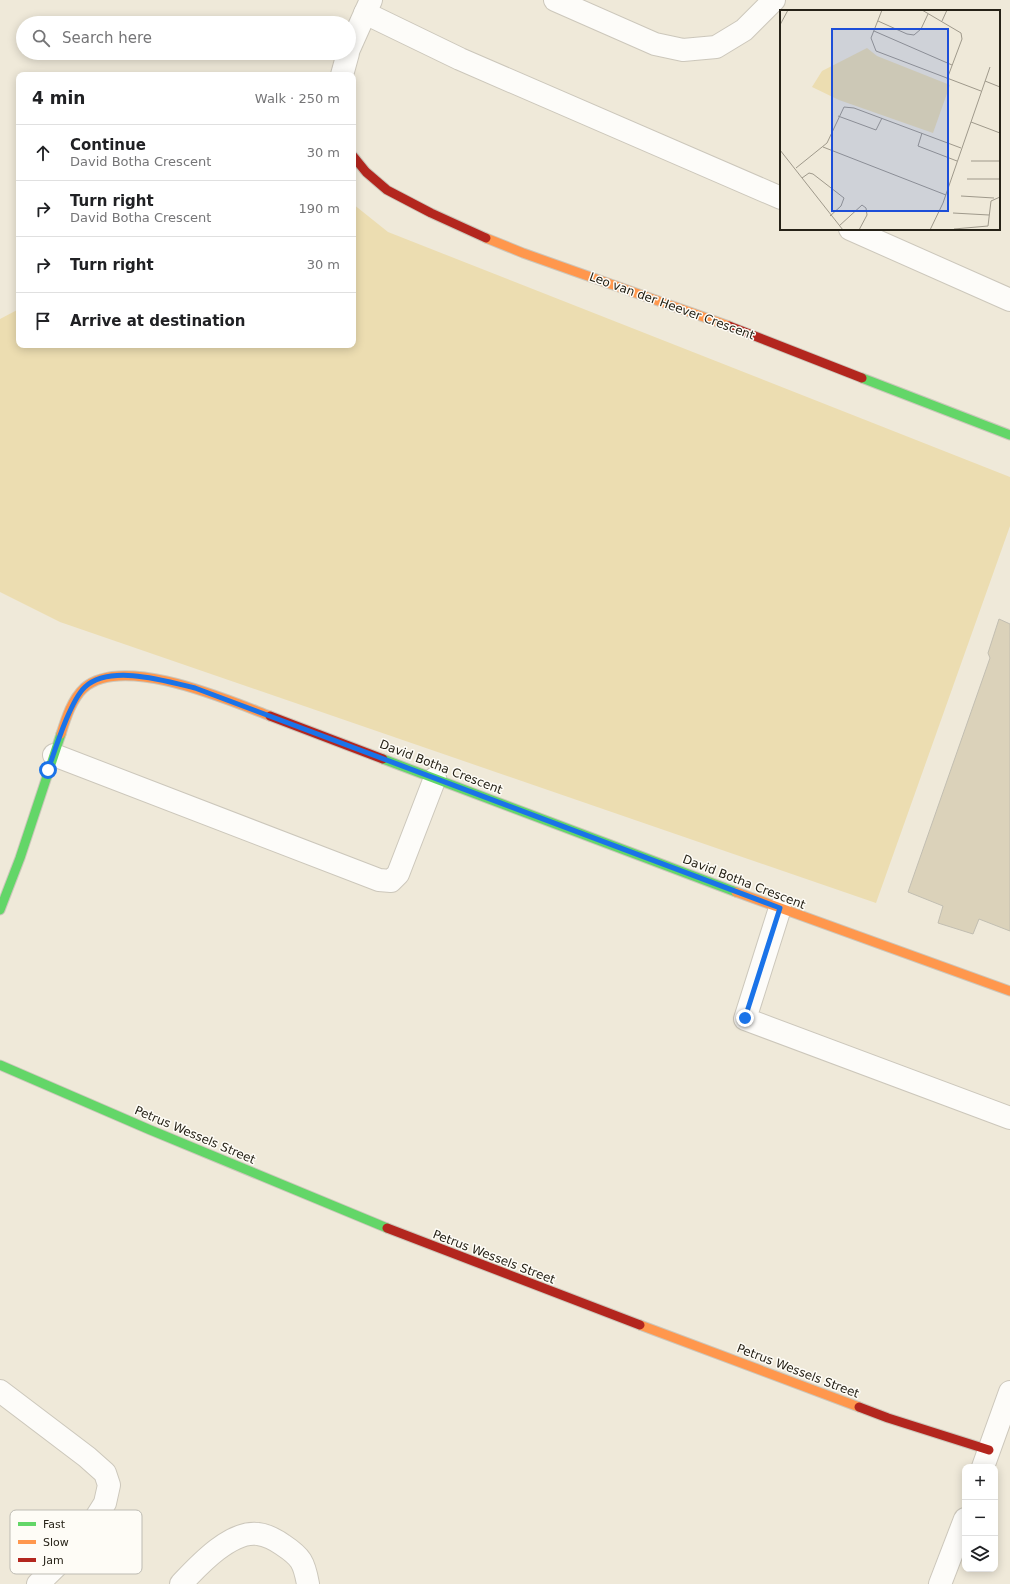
<!DOCTYPE html>
<html lang="en">
<head>
<meta charset="utf-8">
<style>
  body { margin:0; font-family:"DejaVu Sans",sans-serif; background:#f2f2f2; color:#202124 }
  .controls { position:absolute; right:12px; bottom:12px; display:grid; overflow:hidden; border-radius:8px; box-shadow:0 2px 10px #0003 }
  .controls button { width:36px; height:36px; display:grid; place-items:center; padding:0; border:0; border-bottom:1px solid #e0e0e0; background:#fff; color:#202124; font:20px sans-serif }
  .stop { position:absolute; width:12px; height:12px; margin:-9px; border:3px solid #1a73e8; border-radius:50%; background:#fff }
  .stop.end { background:#1a73e8; border-color:#fff; box-shadow:0 1px 4px #0008 }
  .list { margin:0; padding:0; list-style:none }
  h2 { display:flex; justify-content:space-between; align-items:center; height:52px; margin:0; padding:0 16px; font-size:17px }
  h2 small { font-size:13px; font-weight:400; color:#757577 }
  .list li { display:grid; grid-template-columns:26px 1fr auto; gap:12px; align-items:center; box-sizing:border-box; height:56px; padding:0 16px; border-top:1px solid #e0e0e0 }
  .list b { display:block; font-size:15px; white-space:nowrap }
  .list p { margin:0; font-size:13px; white-space:nowrap; color:#757577 }
  .list em { font-size:13px; font-style:normal; color:#757577 }
  .icon { flex:none; width:22px; height:22px; fill:none; stroke:currentColor; stroke-width:2; stroke-linecap:round; stroke-linejoin:round }
  .map { position:relative; flex:none; width:1010px; height:1584px; overflow:hidden }
  .search { position:absolute; background:#fff; box-shadow:0 2px 10px #0003; left:16px; top:16px; width:340px; height:44px; display:flex; align-items:center; gap:10px; box-sizing:border-box; padding:0 14px; border-radius:22px; color:#757577; font-size:15px }
  .panel { position:absolute; background:#fff; box-shadow:0 2px 10px #0003; left:16px; top:72px; width:340px; height:276px; border-radius:8px }
  .map>svg:first-child { display:block }
  .green { fill:#ecddb1 }
  .building { fill:#dbd2ba; stroke:#c2beb1 }
  .lines { fill:none; stroke-linecap:round; stroke-linejoin:round }
  .street-casing { stroke:#ccc7bb; stroke-width:24 }
  .fast-casing { stroke:#ccc7bb; stroke-width:11 }
  .slow-casing { stroke:#ccc7bb; stroke-width:11 }
  .jam-casing { stroke:#ccc7bb; stroke-width:11 }
  .street { stroke:#fdfcf9; stroke-width:22 }
  .fast { stroke:#63d668; stroke-width:9 }
  .slow { stroke:#ff974d; stroke-width:9 }
  .jam { stroke:#b3261e; stroke-width:9 }
  .route { stroke:#1a73e8; stroke-width:5 }
  .labels { text-anchor:middle; stroke-width:3; stroke-linejoin:round; paint-order:stroke }
  .street-label { font-size:12px; fill:#262217; stroke:#fefcf6 }
  .inset-road { fill:none; stroke:#9f998b; stroke-width:1 }
  .view { fill:#1d4ed8; fill-opacity:0.15; stroke:#1d4ed8; stroke-width:2 }
  .inset-edge { fill:none; stroke:#262217; stroke-width:2 }
  .key { fill:#fefcf6; stroke:#bdbbb3; stroke-width:1 }
  .key-label { font-size:11px; fill:#262217 }
</style>
</head>
<body>
<div class="map">
<svg width="1010" height="1584" viewBox="0 0 1010 1584">
  <rect width="100%" height="100%" fill="#efe9d9"/>
  <!-- green -->
  <polygon class="green" points="353,204 388,232 1010,477 1010,526 876,903 60,622 0,592 0,319 19,309 19,345 353,345"/>
  <!-- building -->
  <polygon class="building" points="999,619 1010,624 1010,931 979,919 973,934 938,923 943,906 908,892 990,658 988,653"/>
  <g class="lines">
    <defs>
      <g id="street">
        <polyline points="555,0 655,44 683,50 716,47 744,30 774,0"/>
        <polyline points="365,13 460,59 781,198"/>
        <polyline points="349,49 371,0"/>
        <polyline points="342,75 348,53"/>
        <polyline points="850,229 1010,300"/>
        <polyline points="54,755 379,880 391,881 398,874 435,778"/>
        <polyline points="780,908 745,1019 1010,1118"/>
        <polyline points="0,1391 87,1457 105,1473 109,1485 105,1503 80,1543 38,1584"/>
        <polyline points="983,1467 1010,1392"/>
        <path d="M181 1584C198 1566 231 1530 258 1534 267 1535 276 1540 283 1545 301 1557 304 1562 308 1584"/>
        <polyline points="940,1584 965,1519"/>
      </g>
      <g id="fast">
        <polyline points="862,378 1010,435"/>
        <polyline points="383,759 736,892"/>
        <polyline points="0,910 20,858 61,734"/>
        <polyline points="0,1065 148,1129 387,1228"/>
      </g>
      <g id="slow">
        <polyline points="486,238 523,253 729,326"/>
        <path d="M61 734C66 718 72 699 84 688 123 654 228 700 270 716"/>
        <polyline points="736,892 1010,991"/>
        <polyline points="640,1325 859,1407"/>
      </g>
      <g id="jam">
        <polyline points="353,156 366,172 387,190 431,213 486,238"/>
        <polyline points="729,326 862,378"/>
        <polyline points="270,716 383,759"/>
        <polyline points="387,1228 640,1325"/>
        <polyline points="859,1407 888,1418 989,1450"/>
      </g>
    </defs>
    <!-- street casing -->
    <use href="#street" class="street-casing"/>
    <!-- fast casing -->
    <use href="#fast" class="fast-casing"/>
    <!-- slow casing -->
    <use href="#slow" class="slow-casing"/>
    <!-- jam casing -->
    <use href="#jam" class="jam-casing"/>
    <!-- street -->
    <use href="#street" class="street"/>
    <!-- fast -->
    <use href="#fast" class="fast"/>
    <!-- slow -->
    <use href="#slow" class="slow"/>
    <!-- jam -->
    <use href="#jam" class="jam"/>
  </g>
  <g class="lines">
    <!-- route -->
    <path class="route" d="M48 770C55 750 70 701 85 687 110 664 166 681 195 688L780 908 745 1018"/>
  </g>
  <g class="labels">
    <!-- street labels -->
    <g class="street-label">
      <text transform="translate(672 306) rotate(20)" y="4">Leo van der Heever Crescent</text>
      <text transform="translate(441 767) rotate(21)" y="4">David Botha Crescent</text>
      <text transform="translate(744 882) rotate(21)" y="4">David Botha Crescent</text>
      <text transform="translate(195 1135) rotate(23)" y="4">Petrus Wessels Street</text>
      <text transform="translate(494 1257) rotate(21)" y="4">Petrus Wessels Street</text>
      <text transform="translate(798 1371) rotate(21)" y="4">Petrus Wessels Street</text>
    </g>
  </g>
  <!-- overview -->
  <g transform="translate(780 10)">
    <rect width="220" height="220" fill="#efe9d9"/>
    <path d="M87 38 97 46 170 75 153 123 59 90 32 77 42 61Z" fill="#ecddb1"/>
    <path class="inset-road" d="M102 0 91 28 96 41 201 81M142 0 181 23 182 29 167 69M98 11 127 24 134 25 141 19 148 4M162 11 167 0M0 15 8 0M94 21 172 55M205 71 220 77M58 106 96 120 102 108M191 112 220 123M142 123 138 136 177 151M43 137 166 185M0 140 63 220M220 142V166M191 151H220M16 158 47 133 64 97 74 98 181 138M22 168 29 163 33 164 64 188 61 196 50 206M187 169H220M181 186 214 188M173 203 209 205M59 216 82 195 86 198 87 205 79 220M174 219 208 216 211 191 220 187M150 220 163 193 210 57"/>
    <path class="view" d="M52 19H168V201H52Z"/>
    <rect width="220" height="220" class="inset-edge"/>
  </g>
  <!-- legend -->
  <rect x="10" y="1510" width="132" height="64" rx="6" class="key"/>
  <rect x="18" y="1522" width="18" height="4" fill="#63d668"/>
  <rect x="18" y="1540" width="18" height="4" fill="#ff974d"/>
  <rect x="18" y="1558" width="18" height="4" fill="#b3261e"/>
  <g class="key-label">
    <text x="43" y="1528">Fast</text>
    <text x="43" y="1546">Slow</text>
    <text x="43" y="1564">Jam</text>
  </g>
</svg>
<div class="controls">
<button>+</button>
<button>−</button>
<button><svg class="icon" aria-label="layers" viewBox="0 0 24 24"><path d="M12 4l9 5-9 5-9-5zM3 14l9 5 9-5"/></svg></button>
</div>
<div class="stop" style="left:48px;top:770px"></div>
<div class="stop end" style="left:745px;top:1018px"></div>
<div class="search"><svg class="icon" aria-label="search" viewBox="0 0 24 24"><circle cx="10" cy="10" r="6"/><path d="M15 15l6 6"/></svg>Search here</div>
<section class="panel">
<h2>4 min<small>Walk · 250 m</small></h2>
<ul class="list">
<li><svg class="icon" aria-label="ahead" viewBox="0 0 24 24"><path d="M12 20V5M6 11l6-6 6 6"/></svg><div><b>Continue</b><p>David Botha Crescent</p></div><em>30 m</em></li>
<li><svg class="icon" aria-label="right" viewBox="0 0 24 24"><path d="M7 20v-9h11M14 6l5 5-5 5"/></svg><div><b>Turn right</b><p>David Botha Crescent</p></div><em>190 m</em></li>
<li><svg class="icon" aria-label="right" viewBox="0 0 24 24"><path d="M7 20v-9h11M14 6l5 5-5 5"/></svg><div><b>Turn right</b></div><em>30 m</em></li>
<li><svg class="icon" aria-label="arrive" viewBox="0 0 24 24"><path d="M6 21V4h12l-3 4 3 4H6"/></svg><div><b>Arrive at destination</b></div></li>
</ul>
</section>
</div>
</body>
</html>
